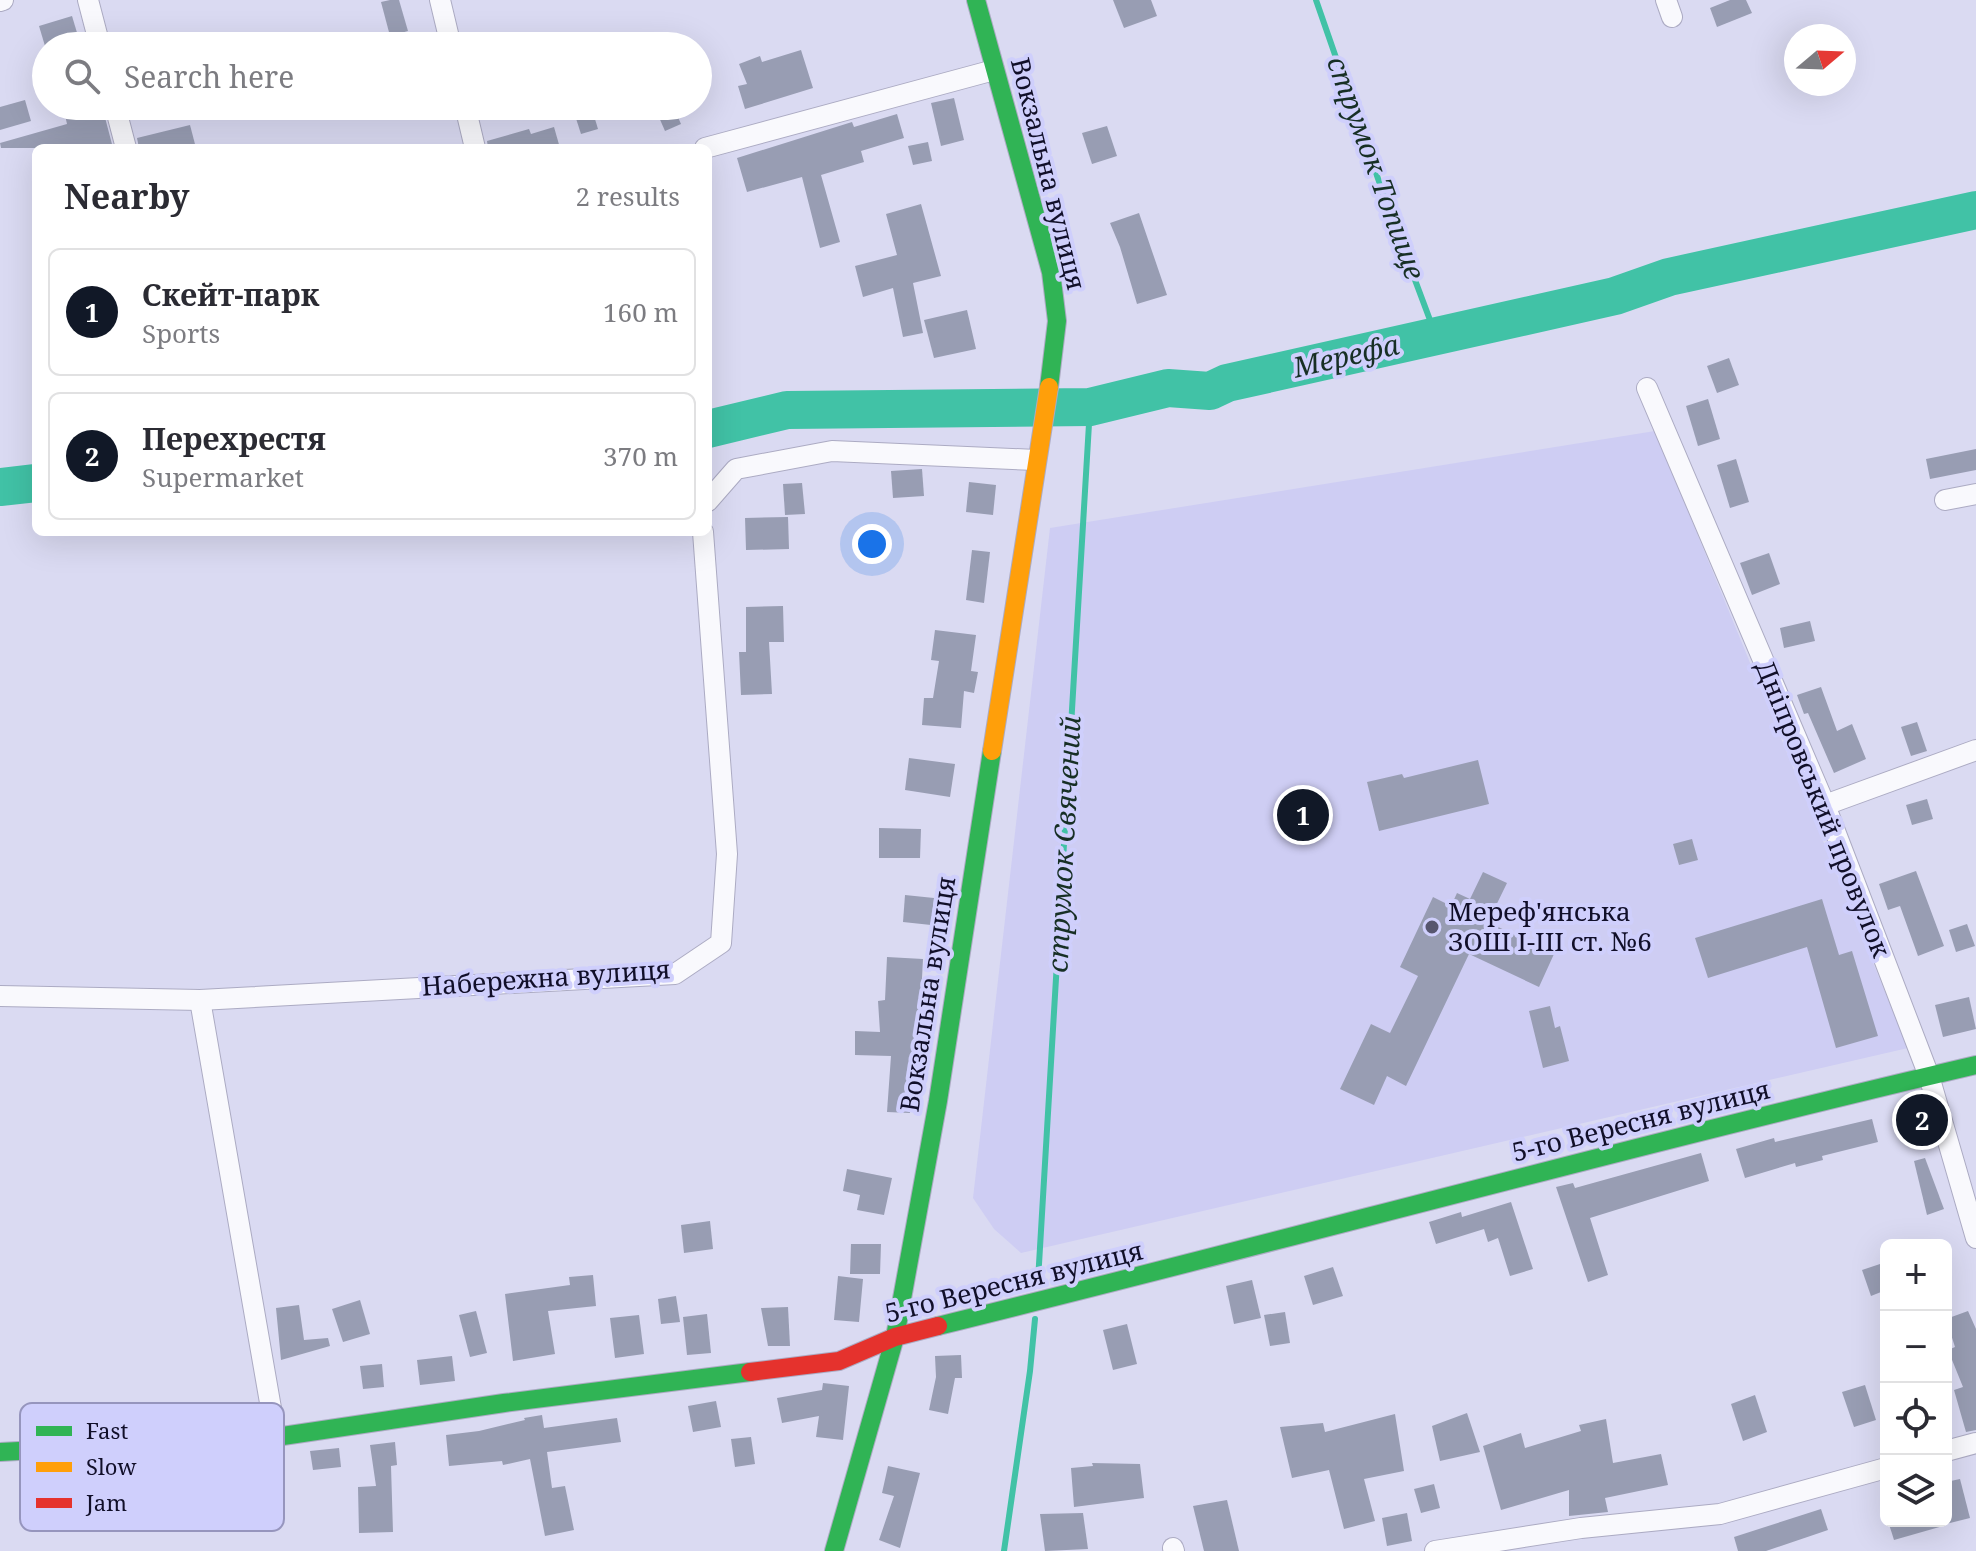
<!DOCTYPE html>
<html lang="en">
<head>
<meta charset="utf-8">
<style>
  body { margin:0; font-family:"Noto Serif",serif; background:#f7f7f7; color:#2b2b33 }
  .controls { position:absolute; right:24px; bottom:24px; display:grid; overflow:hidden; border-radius:12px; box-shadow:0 8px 32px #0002 }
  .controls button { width:72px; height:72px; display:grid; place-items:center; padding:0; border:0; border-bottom:2px solid #e1e1e2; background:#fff; color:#2b2b33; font:40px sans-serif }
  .compass { position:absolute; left:1784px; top:24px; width:72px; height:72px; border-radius:50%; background:#fff; box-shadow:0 8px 32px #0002; rotate:71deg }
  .you { position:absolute; left:872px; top:544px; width:28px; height:28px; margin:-20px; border:6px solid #fff; border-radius:50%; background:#1a73e8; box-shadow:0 0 0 12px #1a73e833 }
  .badge { display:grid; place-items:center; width:52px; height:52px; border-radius:50%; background:#111827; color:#fff; font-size:26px; font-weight:700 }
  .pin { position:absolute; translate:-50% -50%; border:4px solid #fff; box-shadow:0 2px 8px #0006 }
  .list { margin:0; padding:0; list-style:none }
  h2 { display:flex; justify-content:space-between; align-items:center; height:104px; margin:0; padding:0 32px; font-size:34px }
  h2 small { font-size:26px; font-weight:400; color:#7c7c81 }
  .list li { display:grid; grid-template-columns:52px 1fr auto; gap:24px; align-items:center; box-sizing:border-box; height:128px; margin:0 16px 16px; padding:0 16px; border:2px solid #e1e1e2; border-radius:12px }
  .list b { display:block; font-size:30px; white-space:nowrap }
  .list p { margin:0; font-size:26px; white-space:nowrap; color:#7c7c81 }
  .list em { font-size:26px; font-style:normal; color:#7c7c81 }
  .icon { flex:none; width:44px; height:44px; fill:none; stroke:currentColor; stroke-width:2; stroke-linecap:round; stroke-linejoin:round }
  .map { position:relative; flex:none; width:1976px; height:1551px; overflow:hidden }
  .search { position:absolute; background:#fff; box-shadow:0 8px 32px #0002; left:32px; top:32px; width:680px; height:88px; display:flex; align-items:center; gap:20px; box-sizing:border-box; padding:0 28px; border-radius:44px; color:#7c7c81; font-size:30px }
  .panel { position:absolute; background:#fff; box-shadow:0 8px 32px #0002; left:32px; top:144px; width:680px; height:392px; border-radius:12px }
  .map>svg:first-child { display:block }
  .built { fill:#cecdf3 }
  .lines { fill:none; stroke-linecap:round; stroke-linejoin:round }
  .stream { stroke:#41c2a6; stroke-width:6 }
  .river { stroke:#41c2a6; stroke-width:38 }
  .building { fill:#989db3 }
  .street-casing { stroke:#acabc3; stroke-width:22 }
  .fast-casing { stroke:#acabc3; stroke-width:20 }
  .slow-casing { stroke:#acabc3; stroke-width:20 }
  .jam-casing { stroke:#acabc3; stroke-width:20 }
  .street { stroke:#f9f9fd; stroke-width:20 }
  .fast { stroke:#30b455; stroke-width:18 }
  .slow { stroke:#ff9f0a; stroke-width:18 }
  .jam { stroke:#e5322d; stroke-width:18 }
  .poi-dot { fill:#57566f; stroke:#cfcffc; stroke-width:3 }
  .labels { text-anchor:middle; stroke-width:8; stroke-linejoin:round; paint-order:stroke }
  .street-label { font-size:26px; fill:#110f29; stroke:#cfcffc }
  .poi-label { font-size:26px; fill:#110f29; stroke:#cfcffc; text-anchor:start }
  .water-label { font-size:28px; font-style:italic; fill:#172f25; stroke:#cfcffc }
  .key { fill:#cfcffc; stroke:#9695bd; stroke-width:2 }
  .key-label { font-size:22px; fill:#110f29 }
</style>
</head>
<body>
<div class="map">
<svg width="1976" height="1551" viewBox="0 0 1976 1551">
  <rect width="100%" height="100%" fill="#dadaf2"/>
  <!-- built -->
  <polygon class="built" points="1655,431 1908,1048 1021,1253 994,1229 973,1198 1050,528"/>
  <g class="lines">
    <!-- stream -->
    <g class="stream">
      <polyline points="1316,0 1391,216 1436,336"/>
      <polyline points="1038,1281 1090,407"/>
      <polyline points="1004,1551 1030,1371 1035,1319"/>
    </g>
    <!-- river -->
    <g class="river">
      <polyline points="708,429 787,410 1090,407 1168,388 1210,391 1227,383 1615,296 1669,277 1976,210"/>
      <polyline points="0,487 36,483"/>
    </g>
  </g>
  <!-- building -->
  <g class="building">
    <polygon points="390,0 399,0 408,31 390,36 381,2"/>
    <polygon points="1113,0 1151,0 1157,16 1124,28"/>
    <polygon points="1730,0 1746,0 1752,13 1717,27 1710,8"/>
    <polygon points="72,16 81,46 45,46 39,26"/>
    <polygon points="801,50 813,88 745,109 738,86 747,84 739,64 760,56 762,62"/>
    <polygon points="954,98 964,140 941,146 931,103"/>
    <polygon points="25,100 31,121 0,130 0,107"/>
    <polygon points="63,106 102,106 113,148 1,148 0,143 67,124"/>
    <polygon points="572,106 591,106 598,129 581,134"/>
    <polygon points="654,106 673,106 681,124 665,131"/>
    <polygon points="897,114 904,138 861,151 864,162 821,175 840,242 820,248 802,177 747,192 737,158 852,122 854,127"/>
    <polygon points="190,125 196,148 139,148 137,138"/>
    <polygon points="1107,126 1117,156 1092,164 1082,133"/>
    <polygon points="554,127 560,148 488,148 487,141 529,129 531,134"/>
    <polygon points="928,142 932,161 913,165 908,146"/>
    <polygon points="921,204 941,276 913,283 923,333 903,337 893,288 863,297 855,266 897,255 886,214"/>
    <polygon points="1139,213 1167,295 1137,304 1120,247 1110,223"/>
    <polygon points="967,310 976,349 934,358 924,320"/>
    <polygon points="1729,358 1739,385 1717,393 1707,366"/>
    <polygon points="1708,399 1720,439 1698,446 1686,406"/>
    <polygon points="1976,449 1976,470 1930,479 1926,459"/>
    <polygon points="1736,459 1749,502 1730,508 1717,465"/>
    <polygon points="922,469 924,496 893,498 891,471"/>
    <polygon points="969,482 996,485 993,515 966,512"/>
    <polygon points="802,483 805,514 785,515 783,484"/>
    <polygon points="788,517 789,549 746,550 745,518"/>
    <polygon points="972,550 990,552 984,603 966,600"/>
    <polygon points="1769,553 1780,584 1752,595 1740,563"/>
    <polygon points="783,606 784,642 769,642 772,694 741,695 739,652 746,652 746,607"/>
    <polygon points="1810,621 1815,641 1784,648 1780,628"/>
    <polygon points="935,630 976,635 971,671 978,672 974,693 964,691 961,728 922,725 924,698 933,698 939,661 931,660"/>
    <polygon points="1821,687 1837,731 1852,724 1866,759 1834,773 1808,713 1804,714 1797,695"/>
    <polygon points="1917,722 1927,751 1911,756 1901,727"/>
    <polygon points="909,758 955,764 950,797 905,790"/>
    <polygon points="1478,760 1489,804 1379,831 1367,782 1402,774 1404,778"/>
    <polygon points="1927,799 1933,819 1912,825 1906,805"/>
    <polygon points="879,828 921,829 920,858 879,858"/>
    <polygon points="1692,839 1698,860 1679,865 1673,844"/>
    <polygon points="1916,871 1944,946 1918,956 1900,906 1888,910 1879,884"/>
    <polygon points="1483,872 1507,883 1488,922 1554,954 1539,987 1469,954 1406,1086 1387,1076 1374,1105 1340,1089 1371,1024 1390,1033 1418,976 1400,967 1433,897 1451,906 1457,893 1470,899"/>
    <polygon points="905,895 934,898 931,925 903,922"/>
    <polygon points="1822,899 1839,955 1852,951 1878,1036 1836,1048 1807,947 1708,978 1695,938"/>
    <polygon points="1967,924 1975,946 1956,952 1949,930"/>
    <polygon points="887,957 923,959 921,997 925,996 928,1024 918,1025 918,1054 913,1054 910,1113 887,1112 891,1056 855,1055 855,1031 880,1032 878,1001 885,1000"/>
    <polygon points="1969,997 1976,1029 1943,1037 1935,1005"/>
    <polygon points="1550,1006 1555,1028 1560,1026 1569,1061 1543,1068 1529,1011"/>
    <polygon points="1924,1105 1932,1133 1909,1138 1903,1110"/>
    <polygon points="1872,1119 1878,1142 1822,1156 1823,1160 1796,1167 1795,1163 1745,1178 1736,1149 1774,1138 1775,1142"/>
    <polygon points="1701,1153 1709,1181 1590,1218 1608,1275 1588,1282 1556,1187 1573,1183 1575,1188"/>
    <polygon points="1925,1158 1944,1209 1927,1215 1914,1161"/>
    <polygon points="847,1169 892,1178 884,1215 857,1210 860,1195 843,1191"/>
    <polygon points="1511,1202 1533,1269 1510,1276 1498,1238 1488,1242 1484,1229 1436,1244 1429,1222 1461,1212 1462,1217"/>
    <polygon points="710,1221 713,1249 684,1253 681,1225"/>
    <polygon points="851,1244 881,1244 880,1274 850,1274"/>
    <polygon points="1886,1262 1886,1290 1871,1296 1862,1270"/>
    <polygon points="1333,1267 1343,1296 1313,1305 1304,1276"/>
    <polygon points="593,1275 596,1306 548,1311 555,1354 513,1361 505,1294 570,1285 569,1277"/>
    <polygon points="838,1276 863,1279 859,1322 834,1320"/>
    <polygon points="1252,1280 1261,1318 1234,1324 1226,1286"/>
    <polygon points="676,1296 680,1322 661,1324 658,1299"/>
    <polygon points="360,1300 370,1334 343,1342 332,1309"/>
    <polygon points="299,1305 304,1340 328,1338 330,1346 281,1360 276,1308"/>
    <polygon points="788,1307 790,1346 768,1346 761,1308"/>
    <polygon points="476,1311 487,1353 470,1357 459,1315"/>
    <polygon points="1968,1311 1976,1329 1976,1430 1966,1432 1954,1390 1963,1387 1948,1350 1955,1347 1946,1319"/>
    <polygon points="1285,1312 1290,1343 1270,1346 1264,1315"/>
    <polygon points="707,1314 711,1353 687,1355 683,1317"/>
    <polygon points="639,1315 644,1354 615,1358 610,1318"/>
    <polygon points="1127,1324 1137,1364 1113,1370 1103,1330"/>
    <polygon points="961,1355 962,1378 955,1378 948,1414 929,1410 936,1377 935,1356"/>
    <polygon points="452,1356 455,1381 420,1385 417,1360"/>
    <polygon points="382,1364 384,1387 363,1389 360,1366"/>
    <polygon points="823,1383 849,1386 843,1440 816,1437 819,1416 782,1423 777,1398 822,1390"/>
    <polygon points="1865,1385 1876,1420 1854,1427 1842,1392"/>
    <polygon points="1755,1395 1767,1432 1743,1441 1731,1404"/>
    <polygon points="716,1401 721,1427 693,1432 688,1406"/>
    <polygon points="1467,1413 1480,1452 1440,1461 1432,1426"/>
    <polygon points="1395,1414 1404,1471 1364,1479 1375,1521 1344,1529 1329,1470 1292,1478 1280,1427 1323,1423 1325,1432"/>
    <polygon points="542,1415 544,1428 617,1418 621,1442 547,1452 552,1488 565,1486 574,1530 545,1536 530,1459 503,1465 502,1461 449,1466 446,1435 479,1431 525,1420 524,1418"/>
    <polygon points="1606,1419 1613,1463 1661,1454 1668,1485 1605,1498 1608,1512 1569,1516 1569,1490 1501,1510 1483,1446 1521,1433 1525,1448 1581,1431 1579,1425"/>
    <polygon points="751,1437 755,1464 735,1467 731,1439"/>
    <polygon points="395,1442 397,1465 391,1466 393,1532 359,1533 358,1487 376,1486 370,1445"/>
    <polygon points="339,1448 341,1467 313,1470 310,1451"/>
    <polygon points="1092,1463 1140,1464 1144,1498 1074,1507 1071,1468 1093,1466"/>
    <polygon points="888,1466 920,1473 900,1548 879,1540 894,1496 882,1493"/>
    <polygon points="56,1467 54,1495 19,1492 21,1468"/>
    <polygon points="1960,1479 1970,1518 1946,1524 1946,1482"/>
    <polygon points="1434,1484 1440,1508 1421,1513 1414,1489"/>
    <polygon points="1227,1500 1239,1551 1204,1551 1193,1506"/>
    <polygon points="1821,1509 1828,1530 1766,1551 1738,1551 1734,1537"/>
    <polygon points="1083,1513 1088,1549 1045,1551 1040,1514"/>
    <polygon points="1407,1513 1412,1541 1387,1546 1382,1518"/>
    <polygon points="1888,1521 1943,1521 1943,1526 1894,1540"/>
  </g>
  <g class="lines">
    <defs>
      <g id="street">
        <polyline points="88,0 100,46"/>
        <polyline points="440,0 451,46"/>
        <polyline points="1666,0 1672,17"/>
        <polyline points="0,1 3,0"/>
        <polyline points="115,106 126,148"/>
        <polyline points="465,106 475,148"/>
        <polyline points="705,148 994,70"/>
        <polyline points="1647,388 1825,805 1929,1076 1976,1238"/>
        <polyline points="1945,500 1976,494"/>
        <polyline points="708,501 736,469 832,451 1036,460"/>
        <polyline points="1825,805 1976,750"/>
        <polyline points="0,996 200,1000 675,974 721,943 727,854 703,532"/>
        <polyline points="200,1000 276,1437"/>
        <polyline points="1946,1451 1976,1443"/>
        <polyline points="1173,1548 1174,1551"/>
        <polyline points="1435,1551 1581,1528 1720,1514 1886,1468"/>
      </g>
      <g id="fast">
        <polyline points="976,0 1051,272 1057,321 1049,387"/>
        <path d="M938 1326C1284 1241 1629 1146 1976 1065"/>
        <polyline points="0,1452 276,1437 504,1403 750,1372"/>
        <polyline points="834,1551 895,1337 938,1101 992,751"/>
      </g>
      <polyline id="slow" points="992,751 1049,387"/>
      <polyline id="jam" points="750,1372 839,1361 895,1337 938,1326"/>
    </defs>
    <!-- street casing -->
    <use href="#street" class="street-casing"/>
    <!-- fast casing -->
    <use href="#fast" class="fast-casing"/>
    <!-- slow casing -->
    <use href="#slow" class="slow-casing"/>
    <!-- jam casing -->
    <use href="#jam" class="jam-casing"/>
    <!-- street -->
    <use href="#street" class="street"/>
    <!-- fast -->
    <use href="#fast" class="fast"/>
    <!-- slow -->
    <use href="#slow" class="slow"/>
    <!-- jam -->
    <use href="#jam" class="jam"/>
  </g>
  <!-- markers -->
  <circle class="poi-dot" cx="1432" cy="927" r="8"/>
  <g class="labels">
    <!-- street labels -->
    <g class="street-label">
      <text transform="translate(1048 174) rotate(76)" y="9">Вокзальна вулиця</text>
      <text transform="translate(1823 809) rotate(68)" y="9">Дніпровський провулок</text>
      <text transform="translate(546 978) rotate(-4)" y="9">Набережна вулиця</text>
      <text transform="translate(928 994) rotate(-81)" y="9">Вокзальна вулиця</text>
      <text transform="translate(1641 1121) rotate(-14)" y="9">5-го Вересня вулиця</text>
      <text transform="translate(1014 1282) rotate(-14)" y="9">5-го Вересня вулиця</text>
    </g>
    <!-- poi labels -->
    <g class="poi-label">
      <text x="1448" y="921">Мереф'янська<tspan x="1448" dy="30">ЗОШ І-ІІІ ст. №6</tspan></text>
    </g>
    <!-- water labels -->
    <g class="water-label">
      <text transform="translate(1376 168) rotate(70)" y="10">струмок Топище</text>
      <text transform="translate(1346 356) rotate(-13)" y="10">Мерефа</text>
      <text transform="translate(1064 844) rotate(-87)" y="10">струмок Свячений</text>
    </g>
  </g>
  <!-- legend -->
  <rect x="20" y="1403" width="264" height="128" rx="12" class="key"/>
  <rect x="36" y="1426" width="36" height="10" fill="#30b455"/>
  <rect x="36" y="1462" width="36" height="10" fill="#ff9f0a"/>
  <rect x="36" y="1498" width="36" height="10" fill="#e5322d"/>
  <g class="key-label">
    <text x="86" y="1439">Fast</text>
    <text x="86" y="1475">Slow</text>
    <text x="86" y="1511">Jam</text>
  </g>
</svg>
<div class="controls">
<button>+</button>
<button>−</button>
<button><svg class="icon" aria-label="locate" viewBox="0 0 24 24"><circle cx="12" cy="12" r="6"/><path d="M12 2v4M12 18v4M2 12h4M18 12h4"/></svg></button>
<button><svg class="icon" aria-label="layers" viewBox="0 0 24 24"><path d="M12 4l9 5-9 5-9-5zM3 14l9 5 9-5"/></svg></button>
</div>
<svg class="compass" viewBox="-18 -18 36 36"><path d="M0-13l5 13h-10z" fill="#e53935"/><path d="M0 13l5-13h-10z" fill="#7c7c81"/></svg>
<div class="you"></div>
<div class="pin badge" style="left:1303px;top:815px">1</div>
<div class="pin badge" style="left:1922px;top:1120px">2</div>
<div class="search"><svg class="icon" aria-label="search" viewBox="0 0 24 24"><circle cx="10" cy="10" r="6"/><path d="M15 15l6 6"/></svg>Search here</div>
<section class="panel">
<h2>Nearby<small>2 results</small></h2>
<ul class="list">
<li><span class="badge">1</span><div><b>Скейт-парк</b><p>Sports</p></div><em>160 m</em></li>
<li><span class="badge">2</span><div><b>Перехрестя</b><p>Supermarket</p></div><em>370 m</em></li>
</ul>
</section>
</div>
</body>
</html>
